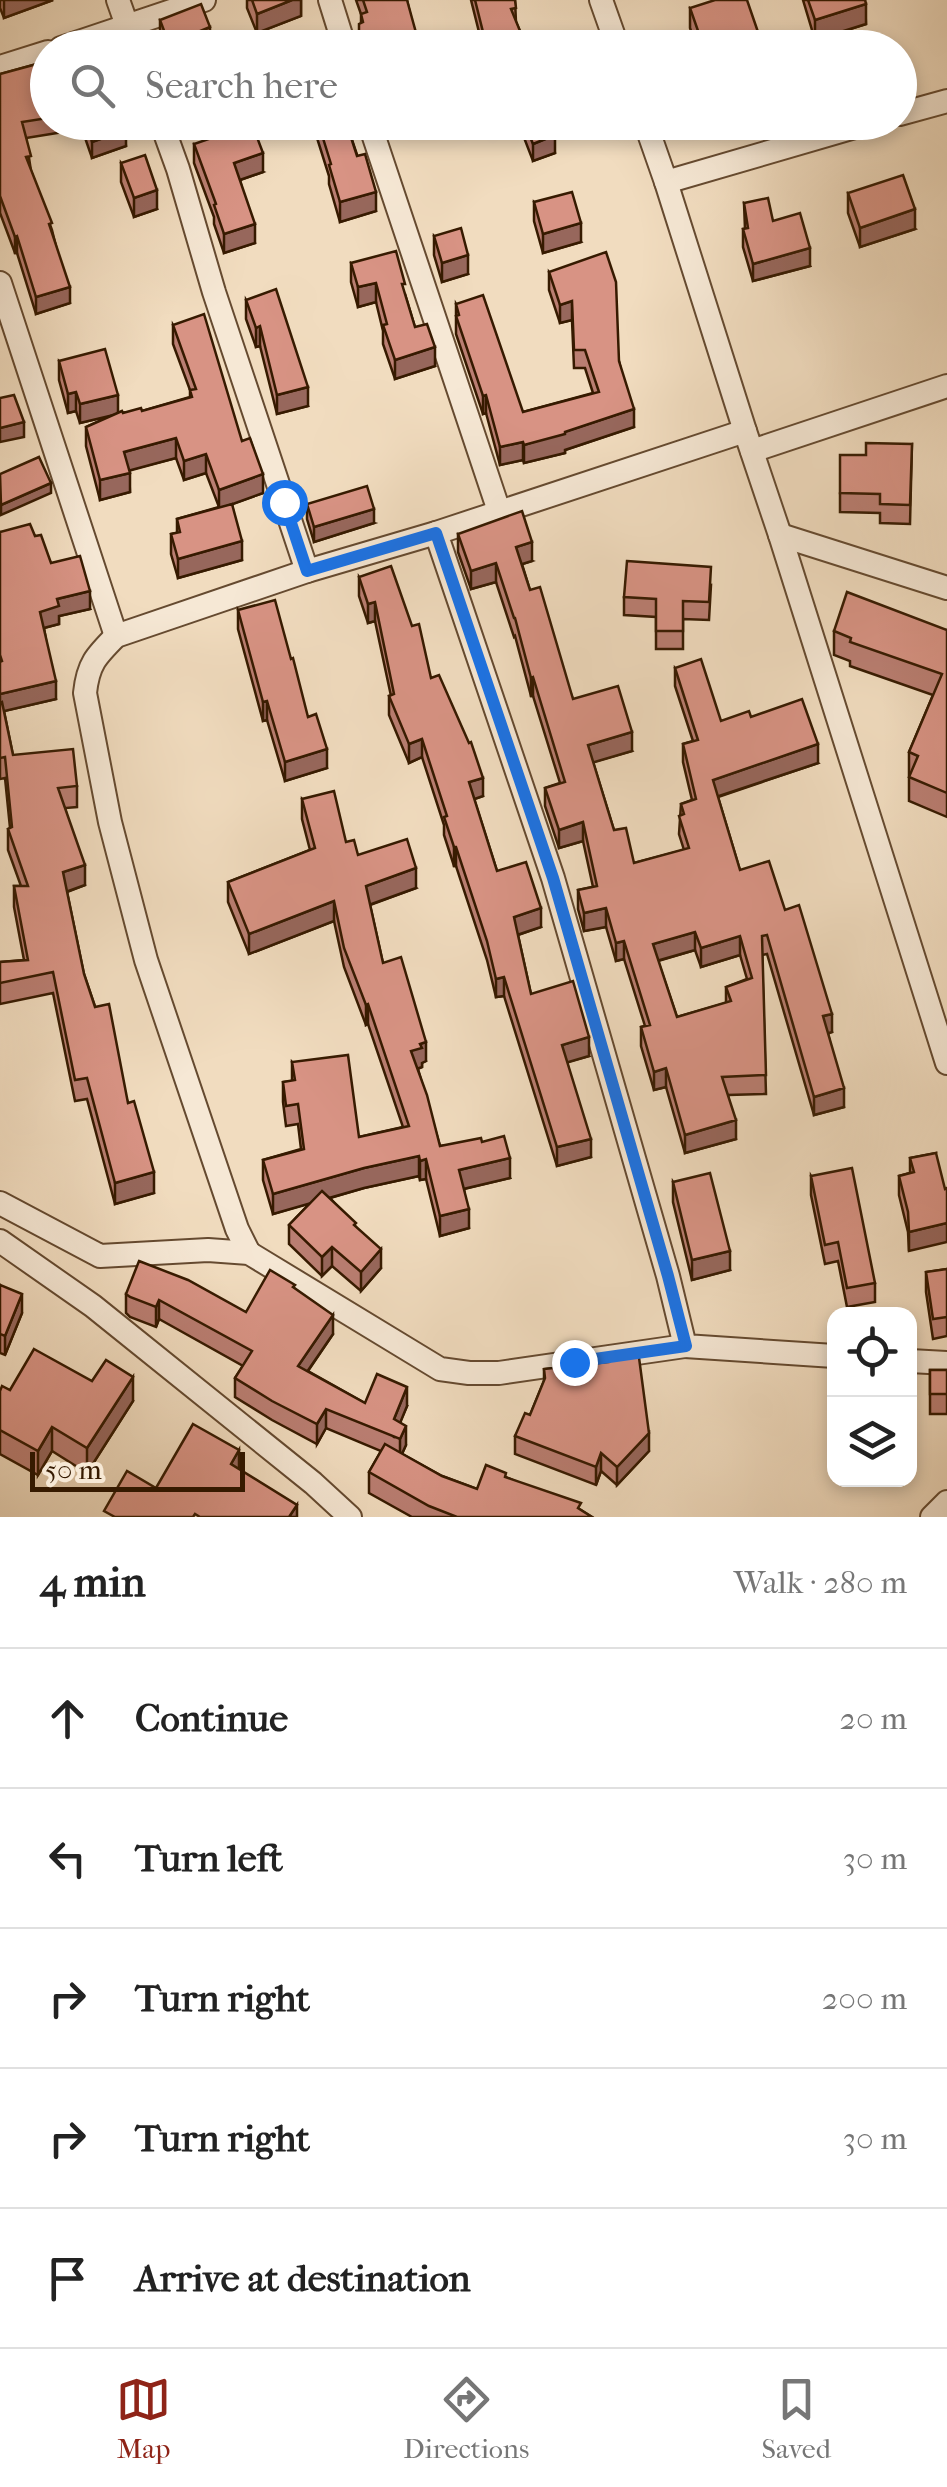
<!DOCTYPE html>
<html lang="en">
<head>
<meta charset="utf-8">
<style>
  body { margin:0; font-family:"IM FELL French Canon",serif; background:#f2f2f2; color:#222 }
  .controls { position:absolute; right:30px; bottom:30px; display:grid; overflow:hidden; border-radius:20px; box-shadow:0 5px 15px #0003 }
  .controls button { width:90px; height:90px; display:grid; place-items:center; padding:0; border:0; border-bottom:2px solid #e0e0e0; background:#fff; color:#222; font:50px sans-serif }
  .scale { position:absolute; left:30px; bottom:25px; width:215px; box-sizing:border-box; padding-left:10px; border:5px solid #361a00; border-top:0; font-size:28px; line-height:35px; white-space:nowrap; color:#361a00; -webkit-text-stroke:8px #f6e8d5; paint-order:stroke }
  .stop { position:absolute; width:30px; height:30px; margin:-22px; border:8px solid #1a73e8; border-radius:50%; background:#fff }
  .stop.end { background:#1a73e8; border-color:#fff; box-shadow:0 2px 10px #0008 }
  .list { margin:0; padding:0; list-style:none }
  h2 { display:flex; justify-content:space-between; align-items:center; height:130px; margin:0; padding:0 40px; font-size:42px }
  h2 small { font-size:32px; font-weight:400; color:#767676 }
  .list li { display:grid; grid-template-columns:65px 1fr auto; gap:30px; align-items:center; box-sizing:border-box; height:140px; padding:0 40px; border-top:2px solid #e0e0e0 }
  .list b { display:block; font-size:38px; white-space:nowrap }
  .list em { font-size:32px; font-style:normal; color:#767676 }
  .icon { flex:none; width:55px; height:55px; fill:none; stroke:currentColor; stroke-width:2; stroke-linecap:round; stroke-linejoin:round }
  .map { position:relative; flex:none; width:947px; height:1517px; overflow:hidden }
  .search { position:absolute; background:#fff; box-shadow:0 5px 15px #0003; left:30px; right:30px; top:30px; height:110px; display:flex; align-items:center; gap:25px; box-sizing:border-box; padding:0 35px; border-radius:55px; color:#767676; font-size:38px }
  .sheet { height:830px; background:#fff }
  nav { display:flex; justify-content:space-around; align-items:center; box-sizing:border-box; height:140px; border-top:2px solid #e0e0e0; background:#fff; font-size:28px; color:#767676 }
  nav a { display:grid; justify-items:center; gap:5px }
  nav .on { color:#8f2418 }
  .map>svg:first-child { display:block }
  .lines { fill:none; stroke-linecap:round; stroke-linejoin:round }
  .street-casing { stroke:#654a30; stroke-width:26 }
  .street { stroke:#f6e8d5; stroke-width:22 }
  .wall { fill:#ba7e72; stroke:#361a00; stroke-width:2.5; fill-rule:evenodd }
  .shaded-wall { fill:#97675c; stroke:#361a00; stroke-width:2.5 }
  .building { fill:#d89384; stroke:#361a00; stroke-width:2.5; fill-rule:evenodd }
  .route { stroke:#1a73e8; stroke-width:12 }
</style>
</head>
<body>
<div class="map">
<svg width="947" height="1517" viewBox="0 0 947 1517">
  <rect width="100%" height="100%" fill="#f1dcbf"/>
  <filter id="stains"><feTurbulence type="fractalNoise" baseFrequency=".002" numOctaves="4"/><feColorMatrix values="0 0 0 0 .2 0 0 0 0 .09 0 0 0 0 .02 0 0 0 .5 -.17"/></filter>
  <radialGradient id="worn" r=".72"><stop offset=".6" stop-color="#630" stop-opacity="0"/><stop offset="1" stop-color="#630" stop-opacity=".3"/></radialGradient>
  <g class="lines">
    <defs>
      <g id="street">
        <polyline points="118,0 135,48"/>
        <polyline points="330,0 345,48"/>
        <polyline points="601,0 618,48"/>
        <polyline points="61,48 204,0"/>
        <polyline points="0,67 48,52"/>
        <polyline points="900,114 947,101"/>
        <polyline points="161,122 178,169 214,292 307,571"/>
        <polyline points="369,122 499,511"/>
        <polyline points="645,122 666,182 745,431 780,535 947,1063"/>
        <polyline points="666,182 872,122"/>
        <polyline points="0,283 116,636"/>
        <polyline points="745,431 436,533 553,878 668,1276 685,1346 834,1356"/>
        <polyline points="752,451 947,386"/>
        <polyline points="780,535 947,588"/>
        <polyline points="0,1203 100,1256 208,1250 249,1253 440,1369 469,1373 499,1373 685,1346"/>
        <polyline points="0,1241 93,1306 313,1483 350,1517"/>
        <path d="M249 1253 237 1229 146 960 110 822 85 693C88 664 96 656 116 636L307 571 436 533"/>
        <polyline points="910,1361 947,1363"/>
        <polyline points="932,1517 947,1502"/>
      </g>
    </defs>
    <!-- street casing -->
    <use href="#street" class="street-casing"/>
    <!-- street -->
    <use href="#street" class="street"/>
  </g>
  <!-- wall -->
  <g class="wall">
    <polygon points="0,0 53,0 4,18 0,8"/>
    <polygon points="247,0 301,0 301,16 257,33 247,8"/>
    <polygon points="356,0 407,0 418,48 296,48 336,40 343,43 355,40 359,33 361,23 361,14"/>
    <polygon points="471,0 515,0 516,22 527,48 483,48"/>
    <polygon points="803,0 865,0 866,24 815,40"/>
    <polygon points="690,8 758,48 697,48 690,28"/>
    <polygon points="160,20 210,47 163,48 160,39"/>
    <polygon points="48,61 48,122 123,122 126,146 92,158 82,129 26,138 31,171 52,230 70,303 36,314 17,253 15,253 0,213 0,74"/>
    <polygon points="312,122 346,122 376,211 340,222 329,184 329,176"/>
    <polygon points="518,122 550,122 555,153 533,161"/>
    <polygon points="194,144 263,172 240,180 255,243 224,253 214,224 214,217 194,163"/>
    <polygon points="121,163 157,209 134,217 121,182"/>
    <polygon points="848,193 915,229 860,247 848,213"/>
    <polygon points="534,202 581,242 543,253 534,221"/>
    <polygon points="744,203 773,221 810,266 753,281 743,247 743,229 745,229"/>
    <polygon points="434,236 468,274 442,282 434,255"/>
    <polygon points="351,263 405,294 415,327 435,366 395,379 383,344 383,331 376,302 358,307 351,282"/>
    <polygon points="549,272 619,361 634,427 565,450 565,453 524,463 523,460 500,465 486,413 483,414 456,334 456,304 523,412 593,393 585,368 574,368 572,320 560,323 549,290"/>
    <polygon points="246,300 308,406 277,414 260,346 256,347 246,319"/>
    <polygon points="173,325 242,441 263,493 232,504 242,560 178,578 171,554 171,534 177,533 177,519 219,507 206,473 184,480 176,458 129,470 130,492 100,500 86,446 86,427 113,415 80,423 76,411 68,413 59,380 59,361 118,413 142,411 190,397 190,390 173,344"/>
    <polygon points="912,444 910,524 880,523 880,513 840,512 840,493 866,455"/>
    <polygon points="307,504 374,523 314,542 307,519"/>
    <polygon points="0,532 35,536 51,563 90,609 59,616 59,624 44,628 56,699 4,711 13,755 77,786 77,807 65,808 85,885 67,892 84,974 128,1103 154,1193 115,1204 87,1099 75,1101 53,993 0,1004 0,962 24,960 14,907 14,886 21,886 8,850 8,829 10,828 5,778 0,779"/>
    <path d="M458 534 532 561 522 564 530 590 573 699 632 751 593 762 614 830 634 863 684 850 679 834 681 804 692 800 683 762V744L693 741 675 686V668L721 721 751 717 818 763 718 797 740 870 785 910 832 1032 828 1033 844 1107 814 1115 767 954 762 955 766 1094 728 1095 736 1139 685 1153 666 1087 654 1090 641 1046V1027L645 1026 624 959 616 961 606 927 584 931 578 909V890L593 887 583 841 559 848 545 806V788L560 783 533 696H531L515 636 514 637 496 582 471 589 458 552ZM695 950 701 967 740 955 747 979 726 987V1003L677 1017 658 961Z"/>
    <polygon points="359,577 431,678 483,796 474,799 497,871 541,927 518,935 531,994 589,1056 567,1062 591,1157 557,1166 504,996 496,997 487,960 456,866 454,866 444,835 444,825 422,757 409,763 389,715 389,696 391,696 375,621 368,623 359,596"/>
    <polygon points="711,585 709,620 683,619 683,649 656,649 656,617 624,615 624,597"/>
    <polygon points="238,610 308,717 327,768 285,781 267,720 263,721 238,629"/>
    <polygon points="947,630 947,817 909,801 909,752 933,695 850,666 850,661 834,655 834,631"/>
    <polygon points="302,799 358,855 416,888 370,905 383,963 426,1061 422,1063 422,1067 418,1069 440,1146 482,1142 510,1178 464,1189 469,1228 440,1236 426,1179 420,1180 419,1176 364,1188 330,1198 356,1227 381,1268 361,1291 332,1266 322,1276 289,1244 289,1225 310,1203 273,1214 263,1180 263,1160 301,1149 298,1124 286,1126 283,1102 283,1082 292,1081 292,1062 359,1137 403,1127 368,1024 366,1025 344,967 334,921 249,954 228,902 228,882 310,850 302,819"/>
    <polygon points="936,1153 909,1251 908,1232 899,1195 899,1176 910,1173 910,1158"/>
    <polygon points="811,1176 875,1283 875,1302 847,1307 838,1261 825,1264 811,1195"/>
    <polygon points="673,1182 730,1270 692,1280 673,1202"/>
    <polygon points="947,1269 947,1336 933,1339 926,1292 926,1272"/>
    <polygon points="0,1285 22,1313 5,1355 0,1353"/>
    <polygon points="295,1289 333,1334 308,1371 365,1403 407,1406 400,1422 406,1445 402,1454 442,1476 477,1489 506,1477 581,1510 592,1517 412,1517 369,1493 369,1472 381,1451 326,1428 317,1444 272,1420 235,1397 235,1378 243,1366 159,1319 156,1327 130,1317 126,1313 126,1294 246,1312"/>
    <polygon points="608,1354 649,1451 617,1485 601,1471 596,1485 515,1454 515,1436 530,1415 544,1381 544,1369 608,1362"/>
    <rect x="930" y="1370" width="17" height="44"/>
    <polygon points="92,1381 133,1401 87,1473 52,1451 38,1475 0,1454 0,1391"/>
  </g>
  <!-- shaded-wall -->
  <g class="shaded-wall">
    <polygon points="4,0 53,0 4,18"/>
    <polygon points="292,0 301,0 301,16 257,33 257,14"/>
    <polygon points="866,4 866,24 815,40 815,20"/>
    <polygon points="210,27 210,47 169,48 169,44"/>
    <polygon points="758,32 758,48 711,48"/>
    <polygon points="418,40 418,48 393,48"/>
    <polygon points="126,130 126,146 92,158 92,142"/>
    <polygon points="555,135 555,153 533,161 533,144"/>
    <polygon points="263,153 263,172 234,182 234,163"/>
    <polygon points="157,190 157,209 134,217 134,198"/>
    <polygon points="376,192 376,211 340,222 340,202"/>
    <polygon points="915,209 915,229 860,247 860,228"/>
    <polygon points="581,223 581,242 543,253 543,234"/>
    <polygon points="255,224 255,243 224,253 224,234"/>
    <polygon points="17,236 17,253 15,253 15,237"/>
    <polygon points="810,248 810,266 753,281 753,264"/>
    <polygon points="468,255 468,274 442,282 442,263"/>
    <polygon points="376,283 376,302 358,307 358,287"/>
    <polygon points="70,287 70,303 36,314 36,297"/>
    <polygon points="572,301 572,320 560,323 560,305"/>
    <polygon points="260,326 260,346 256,347 256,328"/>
    <polygon points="435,347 435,366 395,379 395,360"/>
    <polygon points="308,387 308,406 277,414 277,395"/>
    <polygon points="76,392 76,411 68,413 68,394"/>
    <polygon points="118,395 118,414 80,423 80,404"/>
    <polygon points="486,395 486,413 483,414 483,396"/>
    <polygon points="634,409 634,427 565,450 565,453 524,463 524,445"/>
    <polygon points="24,422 24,437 0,442 0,428"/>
    <polygon points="176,438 176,458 124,472 124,452"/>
    <polygon points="523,442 523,460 500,465 500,447"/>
    <polygon points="206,454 206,473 184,480 184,461"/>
    <polygon points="130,473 130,492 100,500 100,480"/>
    <polygon points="263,474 263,493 219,509 219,490"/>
    <polygon points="51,483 51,493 1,515 1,505"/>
    <polygon points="374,509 374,523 314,542 314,527"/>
    <polygon points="242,541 242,560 178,578 178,559"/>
    <polygon points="532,542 532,561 516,566 516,547"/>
    <polygon points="496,563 496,582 471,589 471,571"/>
    <polygon points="90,591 90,609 59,616 59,624 40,629 40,612 57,599"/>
    <polygon points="375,602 375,621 368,623 368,604"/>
    <polygon points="533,677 533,696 531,696 531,678"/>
    <polygon points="56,681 56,699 0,712 0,694"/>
    <polygon points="267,701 267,720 263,721 263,702"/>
    <polygon points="632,732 632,751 588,764 588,745"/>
    <polygon points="422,739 422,757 409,763 409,744"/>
    <polygon points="818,744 818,763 713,798 713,780"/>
    <polygon points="327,749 327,768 285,781 285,762"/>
    <polygon points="483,778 483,796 469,801 469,782"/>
    <polygon points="583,822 583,841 559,848 559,830"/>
    <rect x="454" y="847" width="2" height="19"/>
    <polygon points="85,865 85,885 63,893 63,872"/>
    <polygon points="416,868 416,888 366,906 366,886"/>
    <polygon points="334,901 334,921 249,954 249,934"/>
    <polygon points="541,908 541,927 514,936 514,917"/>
    <polygon points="606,908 606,927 584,931 584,913"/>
    <polygon points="695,932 695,950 653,962 653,944"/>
    <polygon points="740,936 740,955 701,967 701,948"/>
    <polygon points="624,941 624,959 616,961 616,943"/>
    <polygon points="504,977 504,996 496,997 496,979"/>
    <polygon points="368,1004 368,1024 366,1025 366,1005"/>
    <polygon points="832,1014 832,1032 823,1035 823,1016"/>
    <polygon points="589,1037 589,1056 562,1064 562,1045"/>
    <polygon points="426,1042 426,1061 422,1063 422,1067 411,1071 411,1051 420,1044"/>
    <polygon points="666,1068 666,1087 654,1090 654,1072"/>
    <polygon points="844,1088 844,1107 814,1115 814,1097"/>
    <polygon points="736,1120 736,1139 685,1153 685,1135"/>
    <polygon points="591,1139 591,1157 557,1166 557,1147"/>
    <polygon points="419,1156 419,1176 364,1188 273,1214 273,1194 364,1168"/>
    <polygon points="510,1158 510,1178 459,1190 459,1170"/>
    <polygon points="426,1159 426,1179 420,1180 420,1161"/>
    <polygon points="154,1172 154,1193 115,1204 115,1183"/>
    <polygon points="469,1209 469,1228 440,1236 440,1216"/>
    <polygon points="947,1223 947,1242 909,1251 909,1232"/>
    <polygon points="332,1247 332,1266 322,1276 322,1257"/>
    <polygon points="381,1249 381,1268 361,1291 361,1272"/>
    <polygon points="730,1251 730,1270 692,1280 692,1260"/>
    <polygon points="22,1294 22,1313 5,1355 5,1336"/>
    <polygon points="159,1300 159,1319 156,1327 156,1307"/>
    <polygon points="333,1315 333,1334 298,1385 298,1366"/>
    <polygon points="133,1377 133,1401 87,1473 87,1448"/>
    <polygon points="407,1387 407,1406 394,1438 394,1419"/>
    <polygon points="326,1409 326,1428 317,1444 317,1424"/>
    <polygon points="406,1426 406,1445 400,1458 400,1439"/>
    <polygon points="52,1427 52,1451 38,1475 38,1451"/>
    <polygon points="649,1433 649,1451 617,1485 617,1467"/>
    <polygon points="239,1450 239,1472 231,1464"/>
    <polygon points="601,1453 601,1471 596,1485 596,1467"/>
    <polygon points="297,1505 297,1517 289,1517"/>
  </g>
  <!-- building -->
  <g class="building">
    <polygon points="252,0 292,0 257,14"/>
    <polygon points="363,0 407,0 418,40 393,48 296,48 331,34 336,40 343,43 355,40 359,33 359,24 363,22 361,14 367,12"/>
    <polygon points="475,0 515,0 516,8 511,9 527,48 487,48"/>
    <polygon points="715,0 747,0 758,32 711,48 704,48 690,8"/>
    <polygon points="808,0 865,0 866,4 815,20"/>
    <polygon points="201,4 210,27 169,44 160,20"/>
    <polygon points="48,61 48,118 22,122 31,156 26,157 52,223 49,224 70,287 36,297 17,236 15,237 0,196 0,74"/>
    <polygon points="86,122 123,122 126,130 92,142"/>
    <polygon points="318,122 346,122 357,156 365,154 376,192 340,202 329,165 331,164"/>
    <polygon points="524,122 550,122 555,135 533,144"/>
    <polygon points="252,124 263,153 234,163 255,224 224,234 214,205 216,204 194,144"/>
    <polygon points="145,155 157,190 134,198 121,163"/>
    <polygon points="903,175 915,209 860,228 848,193"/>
    <polygon points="572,192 581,223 543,234 534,202"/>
    <polygon points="768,198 773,221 800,213 810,248 753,264 743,229 748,228 744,203"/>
    <polygon points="461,228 468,255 442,263 434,236"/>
    <polygon points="396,251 405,284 402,284 415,327 427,324 435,347 395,360 383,325 387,324 376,283 358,287 351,263"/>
    <polygon points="606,252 616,282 619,361 634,409 565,432 565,434 524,445 523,442 500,447 486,395 483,396 456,316 459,315 456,304 483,295 523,412 599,392 585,350 574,350 572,301 560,305 549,272"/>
    <polygon points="276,289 308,387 277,395 260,326 256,328 246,300"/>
    <polygon points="204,314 242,441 250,438 263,474 219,490 206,454 184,461 176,438 124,452 130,473 100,480 86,427 122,411 123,413 141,408 142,411 192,397 190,390 196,389 173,325"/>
    <polygon points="105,349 118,395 80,404 76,392 68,394 59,361"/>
    <polygon points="14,395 24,422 0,428 0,398"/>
    <polygon points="866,443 912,444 910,505 880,504 880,494 840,493 840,455 866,455"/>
    <polygon points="39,457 51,483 1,505 0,474"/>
    <polygon points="367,486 374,509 314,527 307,504"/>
    <polygon points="232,504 242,541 178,559 171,534 180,532 177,519"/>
    <path d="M522 511 532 542 516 547 530 590 540 587 573 699 618 686 632 732 588 745 614 830 626 828 634 863 689 848 679 816 684 814 681 804 696 799 683 744 698 740 675 668 701 659 721 721 749 711 751 717 802 699 818 744 713 780 740 870 769 861 785 910 799 905 832 1014 823 1016 844 1088 814 1097 767 935 762 936 766 1075 722 1077 736 1120 685 1135 666 1068 654 1072 641 1027 650 1025 624 941 616 943 606 908 584 913 578 890 597 886 583 822 559 830 545 788 565 782 533 677 531 678 515 618H514L496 563 471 571 458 534ZM695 932 701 948 740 936 752 978 726 987 731 1001 677 1017 653 944Z"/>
    <polygon points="30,524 35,536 41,535 51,563 80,556 90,591 57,599 59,606 40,612 56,681 0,694 0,662 2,661 0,655 0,532"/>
    <polygon points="627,561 711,567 709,602 683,601 683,631 656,631 656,599 624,597"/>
    <polygon points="391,566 412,626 419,624 431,678 439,675 469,743 471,742 483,778 469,782 497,871 526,862 541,908 514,917 531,994 573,981 589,1037 562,1045 591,1139 557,1147 504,977 496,979 487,941 456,847 454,847 444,817 447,816 422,739 409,744 389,696 394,694 375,602 368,604 359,577"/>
    <polygon points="847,592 947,630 947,793 909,777 918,756 909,752 942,674 850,642 851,638 834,631"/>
    <polygon points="275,600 291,659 293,658 308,717 316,714 327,749 285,762 267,701 263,702 238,610"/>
    <polygon points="2,702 13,755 73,749 77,786 58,788 85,865 63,872 84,974 95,1007 109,1004 128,1103 134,1101 154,1172 115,1183 87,1078 75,1080 53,972 0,983 0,962 28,960 14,886 28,886 8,829 12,827 5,757 0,758 0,703"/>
    <polygon points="334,791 346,842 354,840 358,855 407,839 416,868 366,886 383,963 401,957 426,1042 420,1044 422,1048 411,1051 427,1095 440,1146 481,1138 482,1142 504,1136 510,1158 459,1170 469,1209 440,1216 426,1159 420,1161 419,1156 364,1168 273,1194 263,1160 304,1149 298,1104 286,1106 283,1082 295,1080 292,1062 348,1055 359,1137 409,1126 368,1004 366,1005 344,948 334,901 249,934 228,882 315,848 302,799"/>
    <polygon points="936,1153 945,1189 947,1188 947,1223 909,1232 908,1212 899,1176 914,1172 910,1158"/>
    <polygon points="852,1168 875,1283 847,1288 838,1242 825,1245 811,1176"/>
    <polygon points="710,1173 730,1251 692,1260 673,1182"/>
    <polygon points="322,1191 356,1223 354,1225 381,1249 361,1272 332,1247 322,1257 289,1225"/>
    <polygon points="139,1261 188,1280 246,1312 270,1270 295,1285 293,1287 333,1315 298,1366 365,1403 377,1374 407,1387 394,1419 406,1426 400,1439 326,1409 317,1424 272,1401 235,1378 252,1351 159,1300 156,1307 130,1297 126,1294"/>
    <polygon points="947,1269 947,1317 933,1319 926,1272"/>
    <polygon points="0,1285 22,1294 5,1336 0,1334"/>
    <polygon points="34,1349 92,1381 106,1360 133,1377 87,1448 52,1427 38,1451 0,1430 0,1391 2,1386 10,1390"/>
    <polygon points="638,1350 649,1433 617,1467 601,1453 596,1467 515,1436 525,1413 530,1415 545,1378 544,1369 609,1362 608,1354"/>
    <rect x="930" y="1370" width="17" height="24"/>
    <polygon points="193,1424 239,1450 231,1464 297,1505 289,1517 200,1517 195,1514 193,1517 115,1517 104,1511 127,1471 156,1488"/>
    <polygon points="385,1444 442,1476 477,1489 486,1465 506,1473 505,1477 581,1503 578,1508 592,1517 457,1517 429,1506 369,1472"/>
  </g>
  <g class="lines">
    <!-- route -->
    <polyline class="route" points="284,502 307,571 436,533 553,878 668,1276 686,1346 574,1362"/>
  </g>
  <rect width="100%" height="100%" filter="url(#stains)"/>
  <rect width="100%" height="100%" fill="url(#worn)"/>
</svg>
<div class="controls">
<button><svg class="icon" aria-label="locate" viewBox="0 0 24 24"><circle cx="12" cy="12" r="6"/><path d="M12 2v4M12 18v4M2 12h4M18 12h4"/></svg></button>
<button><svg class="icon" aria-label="layers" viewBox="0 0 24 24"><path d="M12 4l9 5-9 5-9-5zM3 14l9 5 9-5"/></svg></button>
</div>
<div class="scale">50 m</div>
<div class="stop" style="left:284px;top:502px"></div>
<div class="stop end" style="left:574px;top:1362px"></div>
<div class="search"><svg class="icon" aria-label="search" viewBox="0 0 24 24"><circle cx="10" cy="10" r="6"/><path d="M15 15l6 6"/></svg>Search here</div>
</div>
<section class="sheet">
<h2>4 min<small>Walk · 280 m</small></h2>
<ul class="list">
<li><svg class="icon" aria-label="ahead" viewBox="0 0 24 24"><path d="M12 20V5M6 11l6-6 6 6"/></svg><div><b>Continue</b></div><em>20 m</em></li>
<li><svg class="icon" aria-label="left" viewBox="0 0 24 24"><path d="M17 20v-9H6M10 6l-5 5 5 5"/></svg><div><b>Turn left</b></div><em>30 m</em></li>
<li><svg class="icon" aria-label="right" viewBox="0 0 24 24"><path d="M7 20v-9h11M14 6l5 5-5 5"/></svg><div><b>Turn right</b></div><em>200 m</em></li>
<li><svg class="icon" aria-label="right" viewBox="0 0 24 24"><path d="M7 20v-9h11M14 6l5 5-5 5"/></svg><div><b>Turn right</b></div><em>30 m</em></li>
<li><svg class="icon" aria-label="arrive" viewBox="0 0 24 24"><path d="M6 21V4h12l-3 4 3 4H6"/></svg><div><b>Arrive at destination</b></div></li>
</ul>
</section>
<nav>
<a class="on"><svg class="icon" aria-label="map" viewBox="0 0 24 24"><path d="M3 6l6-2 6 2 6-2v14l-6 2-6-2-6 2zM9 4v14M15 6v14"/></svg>Map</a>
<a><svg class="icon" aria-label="directions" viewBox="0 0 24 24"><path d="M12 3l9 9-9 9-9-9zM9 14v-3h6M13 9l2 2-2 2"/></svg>Directions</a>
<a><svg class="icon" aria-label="saved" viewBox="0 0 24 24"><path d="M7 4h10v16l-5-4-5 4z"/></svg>Saved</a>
</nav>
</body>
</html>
